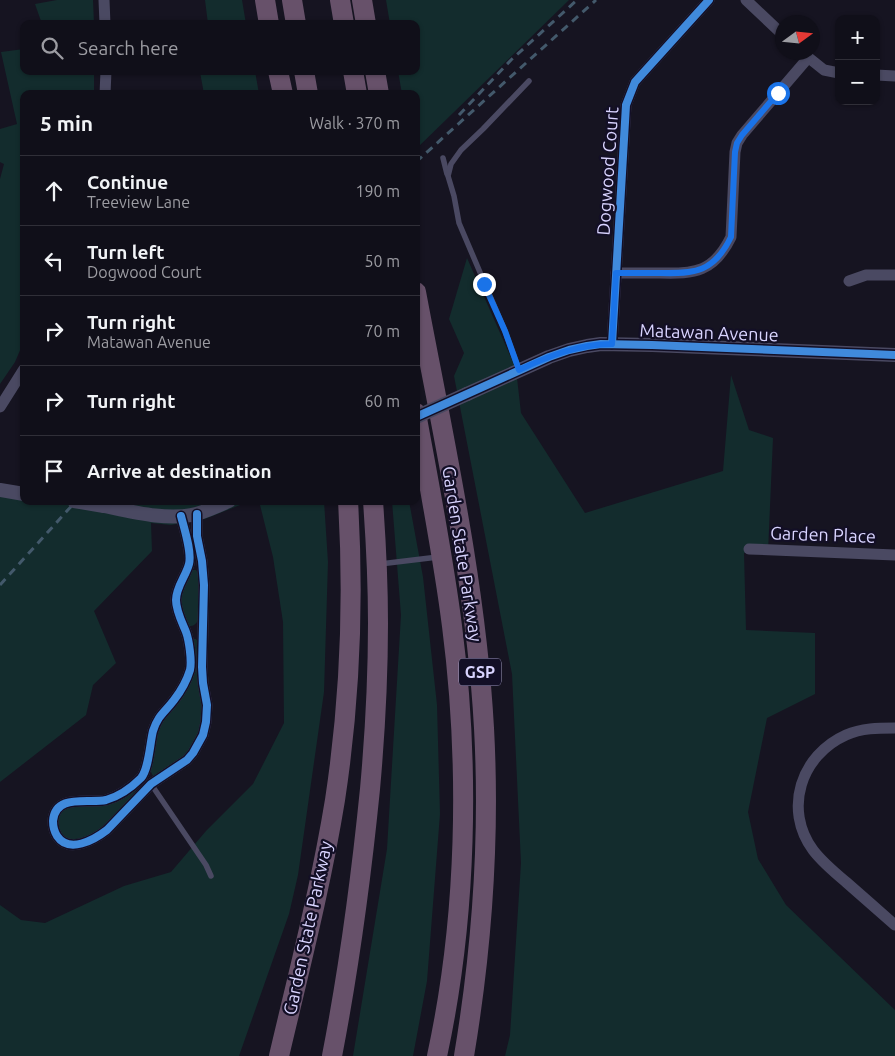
<!DOCTYPE html>
<html lang="en">
<head>
<meta charset="utf-8">
<style>
  body { margin:0; font-family:Ubuntu,sans-serif; background:#191822; color:#f1f3f6 }
  .controls { position:absolute; right:15px; top:15px; display:grid; overflow:hidden; border-radius:10px; box-shadow:0 1px 4px #0004 }
  .controls button { width:45px; height:45px; display:grid; place-items:center; padding:0; border:0; border-bottom:1px solid #302f38; background:#100f19; color:#f1f3f6; font:25px sans-serif }
  .compass { position:absolute; left:775px; top:15px; width:45px; height:45px; border-radius:50%; background:#100f19; box-shadow:0 1px 4px #0004; rotate:75deg }
  .stop { position:absolute; width:15px; height:15px; margin:-11px; border:4px solid #1a73e8; border-radius:50%; background:#fff }
  .stop.end { background:#1a73e8; border-color:#fff; box-shadow:0 1px 5px #0008 }
  .list { margin:0; padding:0; list-style:none }
  h2 { display:flex; justify-content:space-between; align-items:center; height:65px; margin:0; padding:0 20px; font-size:21px }
  h2 small { font-size:16px; font-weight:400; color:#9c9ca2 }
  .list li { display:grid; grid-template-columns:32px 1fr auto; gap:15px; align-items:center; box-sizing:border-box; height:70px; padding:0 20px; border-top:1px solid #302f38 }
  .list b { display:block; font-size:19px; white-space:nowrap }
  .list p { margin:0; font-size:16px; white-space:nowrap; color:#9c9ca2 }
  .list em { font-size:16px; font-style:normal; color:#9c9ca2 }
  .icon { flex:none; width:28px; height:28px; fill:none; stroke:currentColor; stroke-width:2; stroke-linecap:round; stroke-linejoin:round }
  .map { position:relative; flex:none; width:895px; height:1056px; overflow:hidden }
  .search { position:absolute; background:#100f19; box-shadow:0 1px 4px #0004; left:20px; top:20px; width:400px; height:55px; display:flex; align-items:center; gap:12px; box-sizing:border-box; padding:0 18px; border-radius:10px; color:#9c9ca2; font-size:19px }
  .panel { position:absolute; background:#100f19; box-shadow:0 1px 4px #0004; left:20px; top:90px; width:400px; height:415px; border-radius:10px }
  .map>svg:first-child { display:block }
  .green { fill:#132c2d }
  .lines { fill:none; stroke-linecap:round; stroke-linejoin:round }
  .service { stroke:#4a4962; stroke-width:5.5 }
  .minor { stroke:#4a4962; stroke-width:11 }
  .tertiary { stroke:#4a4962; stroke-width:14 }
  .motorway { stroke:#67516a; stroke-width:20 }
  .rail { stroke:#43596b; stroke-width:3; stroke-dasharray:8 6; stroke-linecap:butt }
  .tertiary-bridge { stroke:#4a4962; stroke-width:14 }
  .cycleway-casing { stroke:#130f26; stroke-width:11 }
  .cycleway { stroke:#408adc; stroke-width:8 }
  .route { stroke:#1a73e8; stroke-width:6 }
  .labels { text-anchor:middle; stroke-width:4.5; stroke-linejoin:round; paint-order:stroke }
  .shield { fill:#130f26; stroke:#9e99be; stroke-width:1 }
  .shield-label { font-size:16px; font-weight:bold; fill:#d9d4ff }
  .street-label { font-size:18px; fill:#d9d4ff; stroke:#130f26 }
</style>
</head>
<body>
<div class="map">
<svg width="895" height="1056" viewBox="0 0 895 1056">
  <rect width="100%" height="100%" fill="#161421"/>
  <!-- green -->
  <g class="green">
    <polygon points="57,0 93,0 94,24 42,24 35,4"/>
    <polygon points="205,0 242,0 246,24 208,24"/>
    <polygon points="386,0 569,0 416,149 416,94 402,94 398,71 416,71 416,24 390,24"/>
    <polygon points="24,49 24,71 94,71 94,94 24,94 24,341 15,362 0,384 0,179 4,164 0,162 0,129 17,124 1,52"/>
    <polygon points="214,71 255,71 259,94 204,94 200,72"/>
    <polygon points="467,258 516,369 521,413 585,513 723,471 731,375 749,430 773,438 768,552 744,553 746,630 815,633 815,694 767,718 748,812 758,859 786,905 895,1010 895,1056 505,1056 510,1035 521,863 512,674 454,376 464,353 449,319"/>
    <polygon points="0,489 24,490 24,501 250,501 205,519 171,525 151,523 152,551 94,611 116,663 93,685 86,715 0,782"/>
    <polygon points="259,501 324,501 328,562 324,692 298,875 289,914 239,1056 0,1056 0,905 21,920 45,923 124,886 171,872 206,831 253,784 284,723 283,622 273,557"/>
    <polygon points="392,501 409,501 423,577 437,705 440,814 427,981 413,1056 353,1056 387,849 401,615"/>
    <path d="M193 570H196L199 574 198 620C196 624 194 626 189 626L180 608 181 592Z"/>
    <path d="M193 639H196L198 642C200 675 211 728 186 754 179 761 162 770 153 776L151 772 150 769 159 723 181 699Z"/>
    <polygon points="136,789 136,791 117,813 95,833 87,837 69,840 61,835 56,821 62,810"/>
  </g>
  <g class="lines">
    <!-- service -->
    <g class="service">
      <polyline points="443,158 447,174"/>
      <polyline points="519,370 505,331 459,223 454,196 448,176 451,164 461,150 483,129 529,81"/>
      <polyline points="380,564 438,557"/>
      <polyline points="151,784 206,865 211,876"/>
    </g>
    <!-- minor -->
    <g class="minor">
      <polyline points="104,0 105,24"/>
      <polyline points="746,0 782,34"/>
      <polyline points="804,54 824,70 839,73"/>
      <polyline points="876,75 895,76"/>
      <polyline points="105,94 106,71"/>
      <path d="M616 273C631 273 645 273 660 273 695 274 714 272 731 237L735 152 737 143 742 135 808 58"/>
      <polyline points="849,281 866,275 895,275"/>
      <polyline points="612,344 626,105 635,82 709,0"/>
      <polyline points="0,407 24,369"/>
      <path d="M181 516C184 528 192 552 189 564 186 576 176 587 176 600 176 611 182 622 186 632 189 640 192 661 190 670 187 680 181 691 174 700 165 712 158 715 153 731 150 742 149 769 141 778 131 788 120 796 106 800 89 804 55 793 53 821 53 827 54 831 57 836 69 854 94 840 107 830L151 784 187 760 193 753 203 735 206 722 207 705 203 683 202 667 204 585 202 561 197 536V514"/>
      <polyline points="749,549 895,555"/>
      <path d="M895 728C878 728 862 728 846 735 801 755 783 809 813 850 822 862 834 872 846 882 862 896 879 911 895 925"/>
    </g>
    <!-- tertiary -->
    <g class="tertiary">
      <polyline points="467,394 549,357 569,350 587,346 601,344 652,345 895,355"/>
      <polyline points="0,490 24,494"/>
      <path d="M104 506C133 512 168 521 196 514 207 511 218 506 229 501"/>
    </g>
    <!-- motorway -->
    <g class="motorway">
      <polyline points="265,0 269,24"/>
      <polyline points="292,0 296,24"/>
      <polyline points="340,0 344,24"/>
      <polyline points="362,0 366,24"/>
      <polyline points="278,71 283,94"/>
      <polyline points="304,71 308,94"/>
      <polyline points="353,71 357,94"/>
      <polyline points="375,71 379,94"/>
      <path d="M416 292C443 436 476 582 484 728 490 838 482 948 464 1056"/>
      <path d="M416 413C429 484 443 555 452 626 470 766 467 918 437 1056"/>
      <path d="M279 1056C299 971 321 886 335 800 350 701 354 601 348 501"/>
      <path d="M332 1056C349 968 361 879 370 789 375 734 378 678 378 623 378 582 376 542 373 501"/>
    </g>
    <!-- rail -->
    <g class="rail">
      <polyline points="459,115 511,60 577,0"/>
      <polyline points="416,162 596,0"/>
      <polyline points="0,585 76,501"/>
    </g>
    <!-- tertiary-bridge -->
    <g class="tertiary-bridge">
      <polyline points="416,417 467,394"/>
      <polyline points="74,501 104,506"/>
    </g>
    <defs>
      <g id="cycleway">
        <polyline points="612,344 626,105 635,82 709,0"/>
        <polyline points="416,417 549,357 569,350 587,346 601,344 652,345 895,355"/>
        <path d="M181 516C184 528 192 552 189 564 186 576 176 587 176 600 176 611 182 622 186 632 189 640 192 661 190 670 187 680 181 691 174 700 165 712 158 715 153 731 150 742 149 769 141 778 131 788 120 796 106 800 89 804 55 793 53 821 53 827 54 831 57 836 69 854 94 840 107 830L151 784 187 760 193 753 203 735 206 722 207 705 203 683 202 667 204 585 202 561 197 536V514"/>
      </g>
    </defs>
    <!-- cycleway casing -->
    <use href="#cycleway" class="cycleway-casing"/>
    <!-- cycleway -->
    <use href="#cycleway" class="cycleway"/>
  </g>
  <g class="lines">
    <!-- route -->
    <path class="route" d="M484 284 505 331 519 370C549 356 578 344 612 344L616 273C631 273 645 273 660 273 695 274 714 272 731 237L735 152 737 143 742 135 778 93"/>
  </g>
  <g class="labels">
    <!-- shield labels -->
    <rect class="shield" x="459" y="658.5" width="42" height="27" rx="4"/>
    <g class="shield-label">
      <text x="480" y="678">GSP</text>
    </g>
    <!-- street labels -->
    <g class="street-label">
      <text transform="translate(608 171) rotate(-86)" y="6">Dogwood Court</text>
      <text transform="translate(709 333) rotate(2)" y="6">Matawan Avenue</text>
      <text transform="translate(823 535) rotate(2)" y="6">Garden Place</text>
      <text transform="translate(462 554) rotate(81)" y="6">Garden State Parkway</text>
      <text transform="translate(308 928) rotate(-78)" y="6">Garden State Parkway</text>
    </g>
  </g>
</svg>
<div class="controls">
<button>+</button>
<button>−</button>
</div>
<svg class="compass" viewBox="-18 -18 36 36"><path d="M0-13l5 13h-10z" fill="#e53935"/><path d="M0 13l5-13h-10z" fill="#9c9ca2"/></svg>
<div class="stop" style="left:778px;top:93px"></div>
<div class="stop end" style="left:484px;top:284px"></div>
<div class="search"><svg class="icon" aria-label="search" viewBox="0 0 24 24"><circle cx="10" cy="10" r="6"/><path d="M15 15l6 6"/></svg>Search here</div>
<section class="panel">
<h2>5 min<small>Walk · 370 m</small></h2>
<ul class="list">
<li><svg class="icon" aria-label="ahead" viewBox="0 0 24 24"><path d="M12 20V5M6 11l6-6 6 6"/></svg><div><b>Continue</b><p>Treeview Lane</p></div><em>190 m</em></li>
<li><svg class="icon" aria-label="left" viewBox="0 0 24 24"><path d="M17 20v-9H6M10 6l-5 5 5 5"/></svg><div><b>Turn left</b><p>Dogwood Court</p></div><em>50 m</em></li>
<li><svg class="icon" aria-label="right" viewBox="0 0 24 24"><path d="M7 20v-9h11M14 6l5 5-5 5"/></svg><div><b>Turn right</b><p>Matawan Avenue</p></div><em>70 m</em></li>
<li><svg class="icon" aria-label="right" viewBox="0 0 24 24"><path d="M7 20v-9h11M14 6l5 5-5 5"/></svg><div><b>Turn right</b></div><em>60 m</em></li>
<li><svg class="icon" aria-label="arrive" viewBox="0 0 24 24"><path d="M6 21V4h12l-3 4 3 4H6"/></svg><div><b>Arrive at destination</b></div></li>
</ul>
</section>
</div>
</body>
</html>
